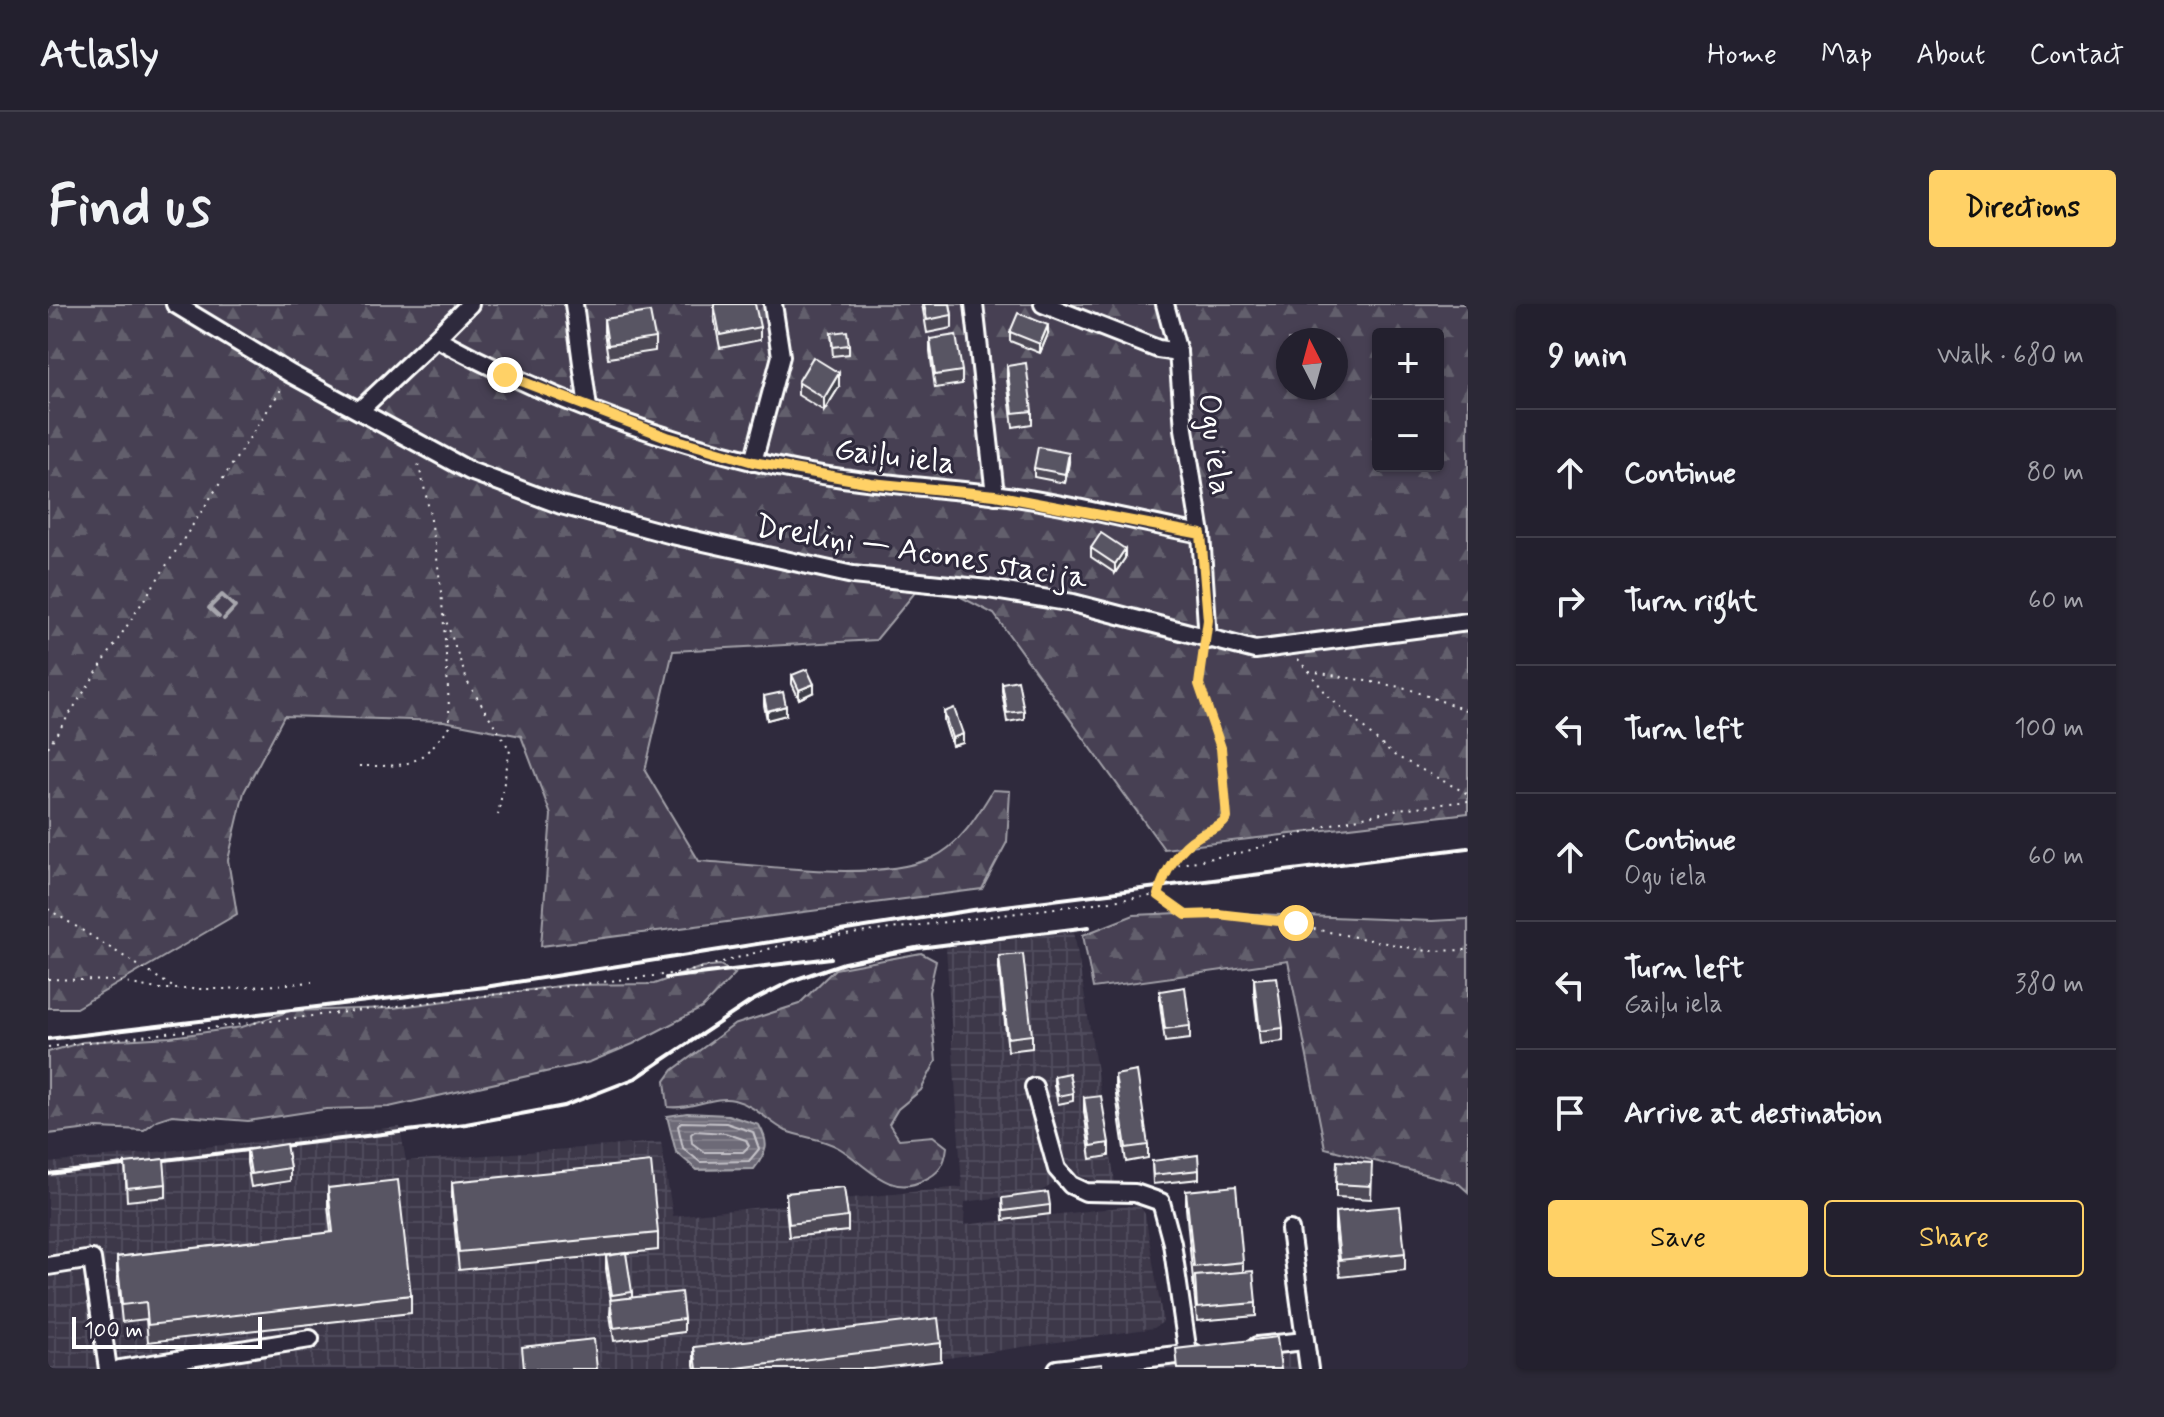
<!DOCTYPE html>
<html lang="en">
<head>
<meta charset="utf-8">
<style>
  body { margin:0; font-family:Mynerve,sans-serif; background:#2b2836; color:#f1f3f6 }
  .controls { position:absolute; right:24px; top:24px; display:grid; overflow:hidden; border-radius:8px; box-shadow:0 2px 6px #0004 }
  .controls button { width:72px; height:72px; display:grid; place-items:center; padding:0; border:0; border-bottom:2px solid #403e4a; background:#23202e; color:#f1f3f6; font:40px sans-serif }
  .compass { position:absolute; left:1228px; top:24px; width:72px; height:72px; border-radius:50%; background:#23202e; box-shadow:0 2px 6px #0004; rotate:354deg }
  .scale { position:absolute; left:24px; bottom:20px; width:190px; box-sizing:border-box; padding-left:8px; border:4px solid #fff; border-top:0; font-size:22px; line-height:28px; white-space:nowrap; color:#fff; -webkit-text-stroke:6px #2f2a3d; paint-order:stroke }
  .stop { position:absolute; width:24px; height:24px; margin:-18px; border:6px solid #ffd166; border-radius:50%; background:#fff }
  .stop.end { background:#ffd166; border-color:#fff; box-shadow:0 2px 8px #0008 }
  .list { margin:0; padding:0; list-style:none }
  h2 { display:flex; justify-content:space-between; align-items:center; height:104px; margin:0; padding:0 32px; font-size:34px }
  h2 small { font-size:26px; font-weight:400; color:#a3a3aa }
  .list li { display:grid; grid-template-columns:52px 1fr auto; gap:24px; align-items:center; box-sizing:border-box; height:128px; padding:0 32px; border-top:2px solid #403e4a }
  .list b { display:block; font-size:30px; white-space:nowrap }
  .list p { margin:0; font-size:26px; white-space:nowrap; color:#a3a3aa }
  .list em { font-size:26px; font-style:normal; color:#a3a3aa }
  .actions { display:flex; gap:16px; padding:24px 32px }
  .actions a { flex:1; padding:18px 0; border:2px solid #ffd166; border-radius:8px; text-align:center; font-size:28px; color:#ffd166 }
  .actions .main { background:#ffd166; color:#111 }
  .icon { flex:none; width:44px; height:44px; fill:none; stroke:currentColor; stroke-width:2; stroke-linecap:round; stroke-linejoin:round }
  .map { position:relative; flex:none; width:1420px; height:1065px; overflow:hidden; border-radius:8px }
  header { display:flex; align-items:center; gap:48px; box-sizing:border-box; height:112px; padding:0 40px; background:#23202e; border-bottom:2px solid #403e4a }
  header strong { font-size:38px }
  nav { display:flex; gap:44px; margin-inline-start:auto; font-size:28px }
  .intro { display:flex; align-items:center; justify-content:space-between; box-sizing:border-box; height:192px; padding:0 48px }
  h1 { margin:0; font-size:56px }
  .button { padding:20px 36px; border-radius:8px; background:#ffd166; color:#111; font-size:28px; font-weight:700 }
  main { display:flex; gap:48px; padding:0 48px }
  aside { flex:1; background:#23202e; border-radius:8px; box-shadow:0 2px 6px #0004 }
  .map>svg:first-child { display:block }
  .industrial { fill:url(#industrial-grid) }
  .forest { fill:url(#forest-firs); stroke:#a2a0a8; stroke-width:2; fill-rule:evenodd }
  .water { fill:url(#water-rules); stroke:#a7a6ad; stroke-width:2 }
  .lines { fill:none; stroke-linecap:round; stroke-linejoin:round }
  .shore { stroke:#c5c3c9; stroke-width:2 }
  .stream { stroke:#a7a6ad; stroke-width:4 }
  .minor-casing { stroke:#fff; stroke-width:22 }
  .path { stroke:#fff; stroke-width:2; stroke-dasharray:2 6; stroke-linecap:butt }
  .minor { stroke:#2f2a3d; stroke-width:16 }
  .rail { stroke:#fff; stroke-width:4 }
  .wall { fill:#4d4956; stroke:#fff; stroke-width:2 }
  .shaded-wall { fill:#3e3c46; stroke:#fff; stroke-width:2 }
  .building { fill:#595564; stroke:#fff; stroke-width:2 }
  .route { stroke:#ffd166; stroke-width:10 }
  .labels { text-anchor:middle; stroke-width:6; stroke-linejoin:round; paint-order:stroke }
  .street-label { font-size:32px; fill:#fff; stroke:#2f2a3d }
</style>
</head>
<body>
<header>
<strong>Atlasly</strong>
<nav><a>Home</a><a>Map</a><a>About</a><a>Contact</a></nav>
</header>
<div class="intro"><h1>Find us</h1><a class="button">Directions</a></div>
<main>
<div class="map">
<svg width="1420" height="1065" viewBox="0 0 1420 1065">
  <defs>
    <pattern id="industrial-grid" width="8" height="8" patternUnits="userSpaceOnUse" patternTransform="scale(2)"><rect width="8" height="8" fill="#3c3749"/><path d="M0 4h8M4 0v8" fill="none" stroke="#504b5b"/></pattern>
    <pattern id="forest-firs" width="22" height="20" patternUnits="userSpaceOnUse" patternTransform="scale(2)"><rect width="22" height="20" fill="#464152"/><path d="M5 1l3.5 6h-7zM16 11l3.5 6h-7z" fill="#625e6c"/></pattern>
    <pattern id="water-rules" width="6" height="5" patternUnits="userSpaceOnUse" patternTransform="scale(2)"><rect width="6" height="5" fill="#6d6a77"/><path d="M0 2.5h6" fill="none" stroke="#83808b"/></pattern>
  </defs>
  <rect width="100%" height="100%" fill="#2f2a3d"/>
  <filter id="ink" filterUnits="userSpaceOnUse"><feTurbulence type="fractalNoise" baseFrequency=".0125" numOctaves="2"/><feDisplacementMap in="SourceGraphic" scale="16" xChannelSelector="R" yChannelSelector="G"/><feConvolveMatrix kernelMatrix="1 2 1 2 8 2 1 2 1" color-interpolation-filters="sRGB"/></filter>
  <g filter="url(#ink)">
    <!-- industrial -->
    <g class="industrial">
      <polygon points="1026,627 1068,884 1023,869 992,888 917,898 916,921 1091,901 1097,910 1115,1018 1106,1024 824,1065 0,1065 0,859 352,823 358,857 613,838 625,912 914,883 898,644"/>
      <polygon points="1248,1046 1249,1065 1073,1065"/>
    </g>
    <!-- forest -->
    <g class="forest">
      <path d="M0 0H1420V509L1116 545 946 310 878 275 828 336 625 347 597 467 651 557C717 561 825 579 884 554 912 542 930 510 945 486L962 487 959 538 934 585 493 642 503 511 473 432 396 417 236 412 196 488 180 556 189 610 28 704H0ZM1330 30H1390V162H1330ZM1240 36H1288V84H1240Z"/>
      <polygon points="1154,608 1384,617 1420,615 1420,888 1410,879 1277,844 1240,657 1045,684 1035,631 1086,611"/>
      <path d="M873 649 888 657 881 688 888 757 873 786 850 805 841 820 851 835 885 832 899 843C897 860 892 869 876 876 841 895 818 860 791 844 775 834 756 834 738 827 720 818 707 801 686 796 666 791 644 806 620 803L617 777 625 766 686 721 751 700 787 665Z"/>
      <polygon points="672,661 687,670 654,704 585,740 542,758 341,803 278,805 200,817 124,811 109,816 96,826 49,824 0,830 0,748 35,738 123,733 194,723 242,707 345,704 519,681 606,680 654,663"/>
    </g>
    <!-- water -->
    <path class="water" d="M639 809 680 811 711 821C722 840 719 848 706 865L649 866 628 848 619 812Z"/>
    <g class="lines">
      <!-- shore -->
      <g class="shore">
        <polygon points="633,818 678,819 705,828 711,845 701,857 652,858 635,844 630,822"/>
        <polygon points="647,827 677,829 698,836 701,842 695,848 656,848 644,839 643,830"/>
      </g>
      <!-- stream -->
      <polyline class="stream" points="171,313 161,304 174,291 187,303 176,315"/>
      <defs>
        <g id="minor">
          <polyline points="127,0 243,70 422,167 513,201 624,231 805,271 940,285 1025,299 1207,346 1420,318"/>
          <path d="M422 0 388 34C487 88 594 130 704 157 783 177 863 181 944 190 1014 198 1084 217 1153 230"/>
          <polyline points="526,0 540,104"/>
          <polyline points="926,0 947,191"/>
          <polyline points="995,0 1110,45 1130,48"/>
          <polyline points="1117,0 1130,48 1136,125 1153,230 1160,336"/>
          <polyline points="312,106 388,34"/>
          <polyline points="705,158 733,52 725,0"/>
          <polyline points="986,783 1009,865 1023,881 1038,888 1087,889 1113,898 1124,939 1140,1050"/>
          <polyline points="1242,926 1261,1065"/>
          <polyline points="0,962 44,955 60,1065"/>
          <polyline points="1209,1042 1257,1037"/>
          <polyline points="72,1065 262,1035"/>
          <polyline points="1009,1065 1146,1049"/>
        </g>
      </defs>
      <!-- minor casing -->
      <use href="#minor" class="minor-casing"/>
      <!-- path -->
      <g class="path">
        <polyline points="396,311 420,379 462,446 450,511"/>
        <path d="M1157 349 1151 380 1173 444 1179 514C1173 524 1161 526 1151 532 1130 545 1116 567 1110 591L1138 611 1204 613 1379 647 1420 646"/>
        <polyline points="1250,355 1282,394 1344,450 1420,490"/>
        <polyline points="1261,367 1358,384 1420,407"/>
        <polyline points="0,443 236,81"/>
        <path d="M311 462C362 462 369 464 402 422 397 333 394 243 369 156"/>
        <polyline points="1122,562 1196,548 1284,520 1351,505 1420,497"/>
        <polyline points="0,605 128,685"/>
        <polyline points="0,675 68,677 109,685 178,685 264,678"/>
        <polyline points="0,743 639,668 749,637 1110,591"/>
      </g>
      <!-- minor -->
      <use href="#minor" class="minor"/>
      <!-- rail -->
      <g class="rail">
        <polyline points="862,645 1041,623"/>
        <polyline points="618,674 783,654"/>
        <polyline points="0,735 437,683 925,606 1420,544"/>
        <polyline points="0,870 418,820 516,802 588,774 702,698 743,677 796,659 874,643"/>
      </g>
    </g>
    <!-- wall -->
    <g class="wall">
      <polygon points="666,0 712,23 712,36 672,44 666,13"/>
      <polygon points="874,0 902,0 904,11 904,24 879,29"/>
      <polygon points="556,15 607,34 607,47 560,54 556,28"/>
      <polygon points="962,28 1000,30 992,49 962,37"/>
      <polygon points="783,29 801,41 801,50 785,52"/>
      <polygon points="882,35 914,67 914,80 887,84 882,48"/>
      <polygon points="959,62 984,107 984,120 965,123 959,75"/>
      <polygon points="750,78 791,83 776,107 750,91"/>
      <polygon points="1021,158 1017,179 986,173 986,164"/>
      <polygon points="1043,244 1077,254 1067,269 1043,253"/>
      <polygon points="744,371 766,388 751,395 744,380"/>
      <polygon points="954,379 976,407 976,415 959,418 954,387"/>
      <polygon points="716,392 738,411 719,416 716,401"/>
      <polygon points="896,408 915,439 904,442 896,416"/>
      <polygon points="951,652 984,731 984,744 960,747 951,665"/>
      <polygon points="1206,675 1235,724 1235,737 1212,740 1206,688"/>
      <polygon points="1112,687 1142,722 1142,735 1117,738 1112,700"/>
      <polygon points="1067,771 1100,841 1100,854 1078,858 1067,784"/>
      <polygon points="1006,772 1025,789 1025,797 1010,800 1006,781"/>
      <polygon points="1036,794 1061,839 1061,852 1043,855 1036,807"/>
      <polygon points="199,846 242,864 242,877 203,883 199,859"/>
      <polygon points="1104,857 1151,866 1151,875 1105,880"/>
      <polygon points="77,859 118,880 118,893 79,897"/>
      <polygon points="1324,872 1323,895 1288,893 1288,880"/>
      <polygon points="404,878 610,929 610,946 411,966 404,896"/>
      <polygon points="280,884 363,991 363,1009 100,1038 98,1015 74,1018 69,970 69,953 283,929 280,901"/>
      <polygon points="1138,887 1195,958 1195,968 1208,999 1208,1012 1149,1017 1138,904"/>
      <polygon points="738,889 800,913 800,927 741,933 738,903"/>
      <polygon points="954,894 1002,901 1002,910 955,916"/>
      <polygon points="1287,908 1357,949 1357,966 1292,973 1287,926"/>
      <polygon points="558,952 584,988 584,994 636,1015 636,1028 566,1037 562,1010 563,996 558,965"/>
      <polygon points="893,1039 893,1057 824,1065 647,1065 646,1061 646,1043"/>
    </g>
    <!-- shaded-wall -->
    <g class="shaded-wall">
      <polygon points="1000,21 1000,30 992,49 992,40"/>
      <polygon points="791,69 791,83 776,107 776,94"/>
      <polygon points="1021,149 1021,158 1017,179 1017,170"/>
      <polygon points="1077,245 1077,254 1067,269 1067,260"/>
      <polygon points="766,380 766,388 751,395 751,386"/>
      <polygon points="738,402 738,411 719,416 719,407"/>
      <polygon points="915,430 915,439 904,442 904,434"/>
    </g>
    <!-- building -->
    <g class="building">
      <polygon points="666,0 707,0 712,23 672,31"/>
      <polygon points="876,0 902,0 904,11 879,16"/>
      <polygon points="602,8 607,34 560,41 556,15"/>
      <polygon points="970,9 1000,21 992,40 962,28"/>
      <polygon points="799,27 801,41 785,43 783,29"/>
      <polygon points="908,31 914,67 887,71 882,35"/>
      <polygon points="765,53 791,69 776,94 750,78"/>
      <polygon points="978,59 984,107 965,109 959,62"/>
      <polygon points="990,143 1021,149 1017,170 986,164"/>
      <polygon points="1053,229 1077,245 1067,260 1043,244"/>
      <polygon points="759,365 766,380 751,386 744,371"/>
      <polygon points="970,376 976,407 959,409 954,379"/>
      <polygon points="735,388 738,402 719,407 716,392"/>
      <polygon points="906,404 915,430 904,434 896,408"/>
      <polygon points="975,650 984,731 960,734 951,652"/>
      <polygon points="1229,673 1235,724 1212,727 1206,675"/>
      <polygon points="1137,683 1142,722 1117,725 1112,687"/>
      <polygon points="1089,767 1100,841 1078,844 1067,771"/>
      <polygon points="1021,769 1025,789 1010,792 1006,772"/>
      <polygon points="1053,792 1061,839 1043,842 1036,794"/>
      <polygon points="238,840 242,864 203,870 199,846"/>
      <polygon points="1150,851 1151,866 1105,871 1104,857"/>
      <polygon points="116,855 118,880 79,884 77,859"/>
      <polygon points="1289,857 1324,859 1323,882 1288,880"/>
      <polygon points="603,858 610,929 411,948 404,878"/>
      <polygon points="350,876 363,991 100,1021 98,998 74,1001 69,953 285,928 280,884"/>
      <polygon points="1188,882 1195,958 1146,963 1138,887"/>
      <polygon points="796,883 800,913 741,920 738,889"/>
      <polygon points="1000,888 1002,901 955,907 954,894"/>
      <polygon points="1352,902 1357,949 1292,956 1287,908"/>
      <polygon points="578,949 584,988 564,991 558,952"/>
      <polygon points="1205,967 1208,999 1149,1004 1147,972"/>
      <polygon points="633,988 636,1015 566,1024 562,996"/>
      <polygon points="890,1014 893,1039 681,1065 649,1065 646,1043"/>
      <polygon points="1229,1033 1233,1065 1130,1065 1128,1045"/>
      <polygon points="546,1035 549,1065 476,1065 474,1043"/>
      <polygon points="1054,1060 1054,1065 1011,1065"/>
    </g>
  </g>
  <g class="lines" filter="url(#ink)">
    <!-- route -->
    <path class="route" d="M457 71 619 133 705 158 823 179 947 191 1153 230 1160 316 1151 380 1173 444 1179 514C1173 524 1161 526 1151 532 1129 545 1117 567 1110 591L1138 611 1170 610 1248 619"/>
  </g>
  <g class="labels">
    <!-- street labels -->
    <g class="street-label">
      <text transform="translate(1168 140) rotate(83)" y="11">Ogu iela</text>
      <text transform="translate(847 151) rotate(7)" y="11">Gaiļu iela</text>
      <text transform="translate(874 247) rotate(9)" y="11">Dreiliņi — Acones stacija</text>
    </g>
  </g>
</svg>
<div class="controls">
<button>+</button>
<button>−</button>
</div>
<svg class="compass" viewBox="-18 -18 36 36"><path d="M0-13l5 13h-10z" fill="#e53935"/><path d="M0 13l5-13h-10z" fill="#a3a3aa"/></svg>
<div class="scale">100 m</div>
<div class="stop" style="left:1248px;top:619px"></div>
<div class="stop end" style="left:457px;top:71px"></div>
</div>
<aside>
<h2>9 min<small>Walk · 680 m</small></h2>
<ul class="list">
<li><svg class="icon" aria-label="ahead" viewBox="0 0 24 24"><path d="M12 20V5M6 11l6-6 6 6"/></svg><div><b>Continue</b></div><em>80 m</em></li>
<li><svg class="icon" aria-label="right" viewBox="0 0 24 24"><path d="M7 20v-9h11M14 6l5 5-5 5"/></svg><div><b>Turn right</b></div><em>60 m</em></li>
<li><svg class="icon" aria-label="left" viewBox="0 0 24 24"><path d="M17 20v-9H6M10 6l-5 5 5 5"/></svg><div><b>Turn left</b></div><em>100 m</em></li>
<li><svg class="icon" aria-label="ahead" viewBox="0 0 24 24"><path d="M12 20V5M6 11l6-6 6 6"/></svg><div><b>Continue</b><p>Ogu iela</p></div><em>60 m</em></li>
<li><svg class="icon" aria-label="left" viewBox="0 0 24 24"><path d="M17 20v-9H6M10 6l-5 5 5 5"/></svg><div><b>Turn left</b><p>Gaiļu iela</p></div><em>380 m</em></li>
<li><svg class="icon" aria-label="arrive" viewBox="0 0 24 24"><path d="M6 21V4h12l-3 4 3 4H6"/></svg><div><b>Arrive at destination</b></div></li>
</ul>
<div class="actions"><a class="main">Save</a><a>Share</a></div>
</aside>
</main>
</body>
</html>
